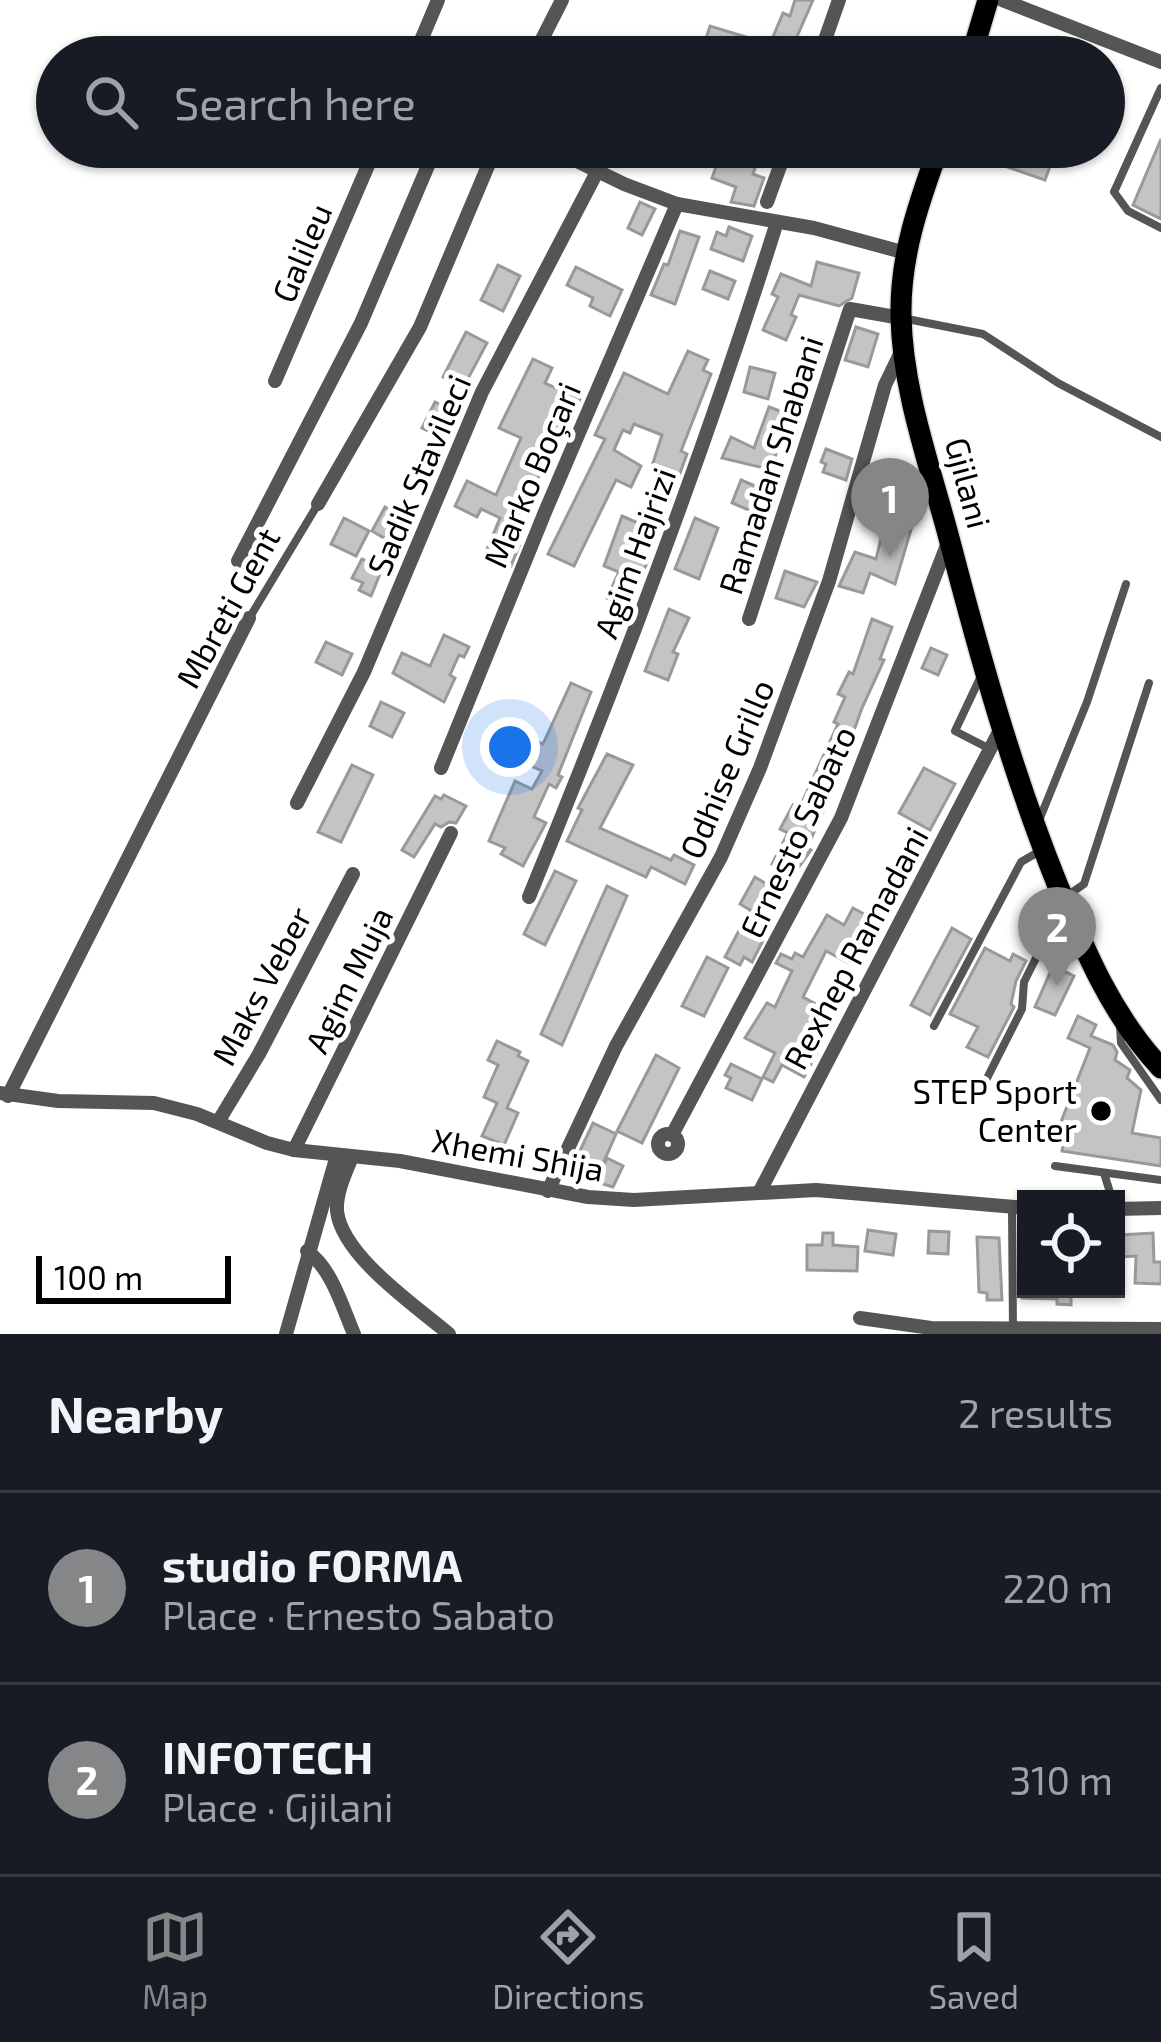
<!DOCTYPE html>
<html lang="en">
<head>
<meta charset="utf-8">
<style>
  body { margin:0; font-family:"Exo 2",sans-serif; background:#242831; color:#f1f3f6 }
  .controls { position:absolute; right:36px; bottom:36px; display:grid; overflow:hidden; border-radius:0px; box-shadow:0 3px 9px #0004 }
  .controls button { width:108px; height:108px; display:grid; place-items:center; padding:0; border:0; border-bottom:3px solid #363941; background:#171b24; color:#f1f3f6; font:60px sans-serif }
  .scale { position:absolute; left:36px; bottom:30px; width:195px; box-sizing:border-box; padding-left:12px; border:6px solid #000; border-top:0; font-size:33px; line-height:42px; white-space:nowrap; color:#000; -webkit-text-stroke:9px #fff; paint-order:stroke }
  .you { position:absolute; left:510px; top:747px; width:42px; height:42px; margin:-30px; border:9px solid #fff; border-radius:50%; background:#1a73e8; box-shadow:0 0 0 18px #1a73e833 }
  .badge { display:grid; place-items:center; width:78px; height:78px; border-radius:50%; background:#858687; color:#fff; font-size:39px; font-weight:700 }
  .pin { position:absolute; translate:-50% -99px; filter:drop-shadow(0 3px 6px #0008) }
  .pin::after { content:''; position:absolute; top:63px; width:42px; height:36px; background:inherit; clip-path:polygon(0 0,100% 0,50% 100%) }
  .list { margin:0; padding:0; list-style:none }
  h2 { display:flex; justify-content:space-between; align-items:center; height:156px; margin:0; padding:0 48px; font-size:51px }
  h2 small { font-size:39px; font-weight:400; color:#9ea1a6 }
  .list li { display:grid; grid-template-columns:78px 1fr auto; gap:36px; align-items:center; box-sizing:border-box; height:192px; padding:0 48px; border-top:3px solid #363941 }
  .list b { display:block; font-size:45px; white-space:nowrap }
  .list p { margin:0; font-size:39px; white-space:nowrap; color:#9ea1a6 }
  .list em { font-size:39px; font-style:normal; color:#9ea1a6 }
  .icon { flex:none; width:66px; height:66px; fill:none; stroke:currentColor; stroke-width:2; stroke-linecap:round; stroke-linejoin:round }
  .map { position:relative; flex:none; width:1161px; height:1334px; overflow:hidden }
  .search { position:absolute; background:#171b24; box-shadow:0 3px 9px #0004; left:36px; right:36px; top:36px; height:132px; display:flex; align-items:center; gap:30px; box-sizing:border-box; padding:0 42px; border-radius:66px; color:#9ea1a6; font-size:45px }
  .sheet { height:540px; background:#171b24 }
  nav { display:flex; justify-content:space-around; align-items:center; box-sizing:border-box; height:168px; border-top:3px solid #363941; background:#171b24; font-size:33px; color:#9ea1a6 }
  nav a { display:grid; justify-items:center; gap:6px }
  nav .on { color:#858687 }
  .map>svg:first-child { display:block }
  .building { fill:#c4c4c4; stroke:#999; stroke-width:3 }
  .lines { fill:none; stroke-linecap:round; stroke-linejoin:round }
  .primary-casing { stroke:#dbdbdb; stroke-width:24 }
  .lane { stroke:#555; stroke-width:8 }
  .street { stroke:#555; stroke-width:14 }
  .primary { stroke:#000; stroke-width:21 }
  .poi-dot { fill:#000; stroke:#fff; stroke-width:4.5 }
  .labels { text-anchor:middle; stroke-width:10; stroke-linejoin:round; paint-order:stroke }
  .street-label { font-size:33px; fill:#000; stroke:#fff }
  .poi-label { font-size:33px; fill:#000; stroke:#fff; text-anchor:end }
</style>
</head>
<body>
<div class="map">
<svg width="1161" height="1334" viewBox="0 0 1161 1334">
  <rect width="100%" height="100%" fill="#fff"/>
  <!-- building -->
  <g class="building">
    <polygon points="795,0 813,0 788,57 756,57 738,51 736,57 729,57 703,48 710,26 770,44 783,13 790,16"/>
    <polygon points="1161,139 1161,219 1133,205"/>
    <polygon points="723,147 762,147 753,174 764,178 754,206 731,202 736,187 712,178"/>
    <polygon points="995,147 1057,147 1045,180 990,161"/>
    <polygon points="640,202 655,209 642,235 628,228"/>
    <polygon points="729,227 752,236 743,261 711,249 717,232 726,236"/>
    <polygon points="680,231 699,237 675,304 651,295 664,264 668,265"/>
    <polygon points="817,262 859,273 852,298 839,306 799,295 791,315 796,317 786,340 763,330 778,297 772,294 781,274 811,286"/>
    <polygon points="498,265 520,276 503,311 481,300"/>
    <polygon points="576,267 622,290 610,316 590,306 593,298 567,285"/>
    <polygon points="710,271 735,281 728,299 703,289"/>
    <polygon points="856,327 878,334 868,367 845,360"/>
    <polygon points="466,332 487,343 463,388 443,377"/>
    <polygon points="688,351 708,360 703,370 711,374 681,451 687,454 679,476 653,463 662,435 634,424 630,433 623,430 614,450 641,466 631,487 616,480 574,566 548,554 605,439 595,435 624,373 668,394"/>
    <polygon points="533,359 552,368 545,383 580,399 505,540 519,546 511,566 485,554 500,518 481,509 477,517 455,506 467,481 496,495 521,438 499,428"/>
    <polygon points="750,367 775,373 768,399 744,392"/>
    <polygon points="435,402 457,413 445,439 422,428"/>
    <polygon points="769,407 796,417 785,445 779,442 772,470 722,458 731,437 754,448"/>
    <polygon points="826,449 852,459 846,480 823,472 826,464 821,462"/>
    <polygon points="741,480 760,488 751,511 732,503"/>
    <polygon points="385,507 407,519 394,544 372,531"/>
    <polygon points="887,515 912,526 895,584 870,573 863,593 839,586 855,552 876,559"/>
    <polygon points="622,516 645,526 633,553 649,559 625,607 607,598 619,572 604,566"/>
    <polygon points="344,518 369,531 356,556 331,544"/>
    <polygon points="695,518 718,528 699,579 675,569"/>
    <polygon points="362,559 382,569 371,596 359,590 363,583 352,578"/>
    <polygon points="785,571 817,582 804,607 776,598"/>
    <polygon points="669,609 689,618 673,652 678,654 668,680 645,671"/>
    <polygon points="872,619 892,627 880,659 884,660 862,708 852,736 856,738 807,848 811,850 793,875 772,864 788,833 780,829 793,805 799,809 838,724 834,722 845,697 838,694 849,672 853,674"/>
    <polygon points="444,635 469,647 464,657 459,655 450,675 455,678 444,702 393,673 402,653 430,666"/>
    <polygon points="326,642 352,654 342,675 316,662"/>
    <polygon points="931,648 947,655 938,675 922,668"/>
    <polygon points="571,683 591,692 558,775 562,777 556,788 549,784 534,817 546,823 523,866 501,854 505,848 489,841 515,781 532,789 542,771 506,755 517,731 543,744"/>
    <polygon points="381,702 404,713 392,737 370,726"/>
    <polygon points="607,754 633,765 600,828 671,860 674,855 694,865 685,884 651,867 646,877 567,841 582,810 578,808"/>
    <polygon points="352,765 373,775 341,842 318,832"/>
    <polygon points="924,768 955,784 930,830 899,813"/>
    <polygon points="444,795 466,806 456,823 449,822 441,827 435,824 414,857 402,850 435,796 441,799"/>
    <polygon points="555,871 576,881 545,945 524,934"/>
    <polygon points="755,877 775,889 759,918 771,925 752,962 744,957 740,965 725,957 750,910 740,904"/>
    <polygon points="607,886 627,896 562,1045 541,1034"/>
    <polygon points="853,908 879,922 865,948 857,943 847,962 826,951 803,997 827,1010 812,1038 818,1041 813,1051 817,1053 804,1077 782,1065 773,1082 763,1077 775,1053 745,1038 767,1003 775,1007 792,971 776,963 781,954 792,959 795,953 803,957 827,915 844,925"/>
    <polygon points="952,928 971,939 930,1015 911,1005"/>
    <polygon points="985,948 1010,961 1013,954 1026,961 1016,981 1011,1004 1014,1007 988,1057 967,1047 978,1027 950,1014"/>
    <polygon points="707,957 728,968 704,1016 682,1006"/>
    <polygon points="1053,966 1074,976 1055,1015 1035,1007"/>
    <polygon points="1078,1016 1096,1025 1091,1036 1113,1045 1117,1052 1115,1060 1130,1070 1127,1078 1141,1090 1132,1133 1161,1138 1161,1166 1062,1151 1065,1135 1057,1132 1090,1048 1068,1038"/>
    <polygon points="497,1041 520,1052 518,1056 528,1061 507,1108 518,1113 504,1145 482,1136 497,1103 484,1097 498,1065 488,1060"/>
    <polygon points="656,1055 679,1068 642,1143 617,1131"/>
    <polygon points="731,1064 762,1079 752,1100 726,1088 731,1078 725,1075"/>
    <polygon points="593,1123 616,1134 602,1166 578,1155"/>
    <polygon points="607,1158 623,1166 613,1187 596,1182"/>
    <polygon points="868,1230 896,1234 893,1255 865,1251"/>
    <polygon points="929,1231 949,1232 948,1254 928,1253"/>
    <polygon points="823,1233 833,1233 833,1245 858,1247 857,1271 807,1270 807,1245 822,1245"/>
    <polygon points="1153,1233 1154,1262 1161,1262 1161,1284 1135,1283 1136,1256 1121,1257 1120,1235"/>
    <polygon points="977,1237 999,1238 1002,1300 987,1300 987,1293 979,1292"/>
    <polygon points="1022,1289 1071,1289 1071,1305 1057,1304 1057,1299 1022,1298"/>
  </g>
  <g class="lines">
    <defs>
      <g id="primary">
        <polyline points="971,57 988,0"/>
        <path d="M939 147C919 202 900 255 901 315 902 390 930 466 949 538 980 657 1012 772 1058 886 1085 951 1112 1016 1161 1068"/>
      </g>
    </defs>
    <!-- primary casing -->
    <use href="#primary" class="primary-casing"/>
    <!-- lane -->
    <g class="lane">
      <polyline points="1161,88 1114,192 1128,211 1161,228"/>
      <polyline points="902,318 983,334 1058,383 1161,437"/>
      <polyline points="250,617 318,504"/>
      <polyline points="980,678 955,731 990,749"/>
      <polyline points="1038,823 1087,702 1126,584"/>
      <polyline points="1067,896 1084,884 1149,683"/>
      <polyline points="934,1026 1021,862 1040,851"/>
      <polyline points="1120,1026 1121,1043 1161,1100"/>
      <polyline points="979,1094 1022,1009 1024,982 1061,908"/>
      <polyline points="1055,1166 1161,1180"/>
      <polyline points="1104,1173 1112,1199"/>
      <polyline points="1012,1208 1013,1330"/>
    </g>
    <!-- street -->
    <g class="street">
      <polyline points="1002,0 1161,62"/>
      <polyline points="414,57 438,0"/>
      <polyline points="533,57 562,0"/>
      <polyline points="819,57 839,0"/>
      <polyline points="548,147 624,184 677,204 814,228 906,253"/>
      <polyline points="678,157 682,147"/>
      <polyline points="767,202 787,147"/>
      <polyline points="275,381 376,147"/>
      <polyline points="318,504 420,327 496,147"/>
      <polyline points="238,561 361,323 436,147"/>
      <polyline points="749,619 850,309 901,318"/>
      <polyline points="441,768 545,512 677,204"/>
      <polyline points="297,803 364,672 482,392 597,172"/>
      <path d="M529 897C620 675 705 451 777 222"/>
      <polyline points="0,1093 58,1101 154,1103 197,1114 267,1143 294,1150 400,1161 588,1197 634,1200 816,1190 1026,1208"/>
      <polyline points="8,1096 249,618"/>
      <polyline points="218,1122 259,1054 353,874"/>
      <circle cx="668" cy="1144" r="10"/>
      <polyline points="672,1135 841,818 949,540"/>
      <polyline points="294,1150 451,833"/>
      <path d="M352 1157C345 1174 336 1193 337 1211 342 1256 416 1306 449 1334"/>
      <polyline points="548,1191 616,1046 721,857 760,768 829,581 885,385 902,350"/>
      <polyline points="760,1191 1000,730"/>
      <polyline points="1116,1209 1161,1208"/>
      <path d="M307 1251C332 1269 342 1306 354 1334"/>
      <polyline points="860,1318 931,1328 1161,1329"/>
      <polyline points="286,1334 337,1155"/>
    </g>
    <!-- primary -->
    <use href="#primary" class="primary"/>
  </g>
  <!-- markers -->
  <circle class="poi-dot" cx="1101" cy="1111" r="12"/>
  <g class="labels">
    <!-- street labels -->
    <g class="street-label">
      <text transform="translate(302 253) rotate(-67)" y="12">Galileu</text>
      <text transform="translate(771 465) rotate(-72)" y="12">Ramadan Shabani</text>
      <text transform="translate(419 475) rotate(-67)" y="12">Sadik Stavileci</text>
      <text transform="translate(532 475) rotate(-67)" y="12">Marko Boçari</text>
      <text transform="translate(968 483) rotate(75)" y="12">Gjilani</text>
      <text transform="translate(635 553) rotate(-70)" y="12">Agim Hajrizi</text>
      <text transform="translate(228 608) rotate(-61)" y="12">Mbreti Gent</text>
      <text transform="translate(727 769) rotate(-67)" y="12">Odhise Grillo</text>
      <text transform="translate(798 832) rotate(-65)" y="12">Ernesto Sabato</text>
      <text transform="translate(856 948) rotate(-62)" y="12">Rexhep Ramadani</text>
      <text transform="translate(349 980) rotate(-64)" y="12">Agim Muja</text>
      <text transform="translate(262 986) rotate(-62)" y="12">Maks Veber</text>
      <text transform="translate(518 1155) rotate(10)" y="12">Xhemi Shija</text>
    </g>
    <!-- poi labels -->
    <g class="poi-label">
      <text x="1077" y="1104">STEP Sport<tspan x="1077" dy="38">Center</tspan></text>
    </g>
  </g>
</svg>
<div class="controls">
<button><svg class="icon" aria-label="locate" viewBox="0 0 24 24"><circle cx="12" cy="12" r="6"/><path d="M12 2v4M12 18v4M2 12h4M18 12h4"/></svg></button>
</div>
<div class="scale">100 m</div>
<div class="you"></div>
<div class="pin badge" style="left:890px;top:557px">1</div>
<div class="pin badge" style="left:1057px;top:986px">2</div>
<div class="search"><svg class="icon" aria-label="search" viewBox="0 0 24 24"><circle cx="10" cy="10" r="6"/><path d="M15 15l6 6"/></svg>Search here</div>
</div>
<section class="sheet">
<h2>Nearby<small>2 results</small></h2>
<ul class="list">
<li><span class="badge">1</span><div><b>studio FORMA</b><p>Place · Ernesto Sabato</p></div><em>220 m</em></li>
<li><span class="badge">2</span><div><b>INFOTECH</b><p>Place · Gjilani</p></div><em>310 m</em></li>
</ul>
</section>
<nav>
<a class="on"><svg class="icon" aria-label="map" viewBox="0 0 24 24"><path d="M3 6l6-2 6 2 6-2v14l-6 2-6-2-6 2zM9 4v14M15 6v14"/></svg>Map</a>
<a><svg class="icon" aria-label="directions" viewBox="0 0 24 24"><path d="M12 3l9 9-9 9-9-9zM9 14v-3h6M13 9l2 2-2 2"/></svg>Directions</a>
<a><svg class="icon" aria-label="saved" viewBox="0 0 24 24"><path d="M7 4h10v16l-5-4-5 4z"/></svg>Saved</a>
</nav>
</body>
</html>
